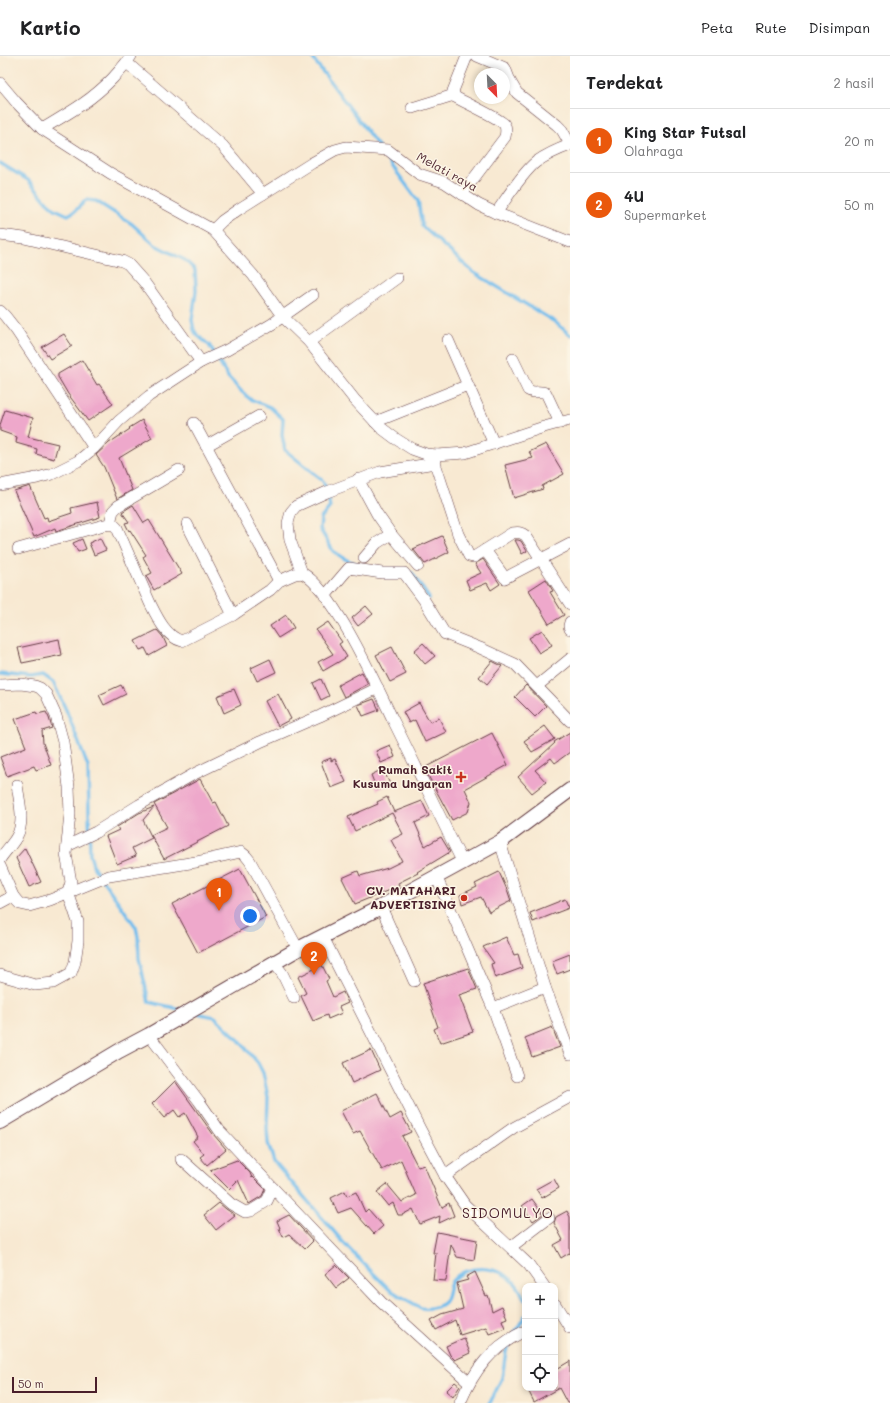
<!DOCTYPE html>
<html lang="id">
<head>
<meta charset="utf-8">
<style>
  body { margin:0; font-family:Mali,sans-serif; background:#f2f2f2; color:#202124 }
  .controls { position:absolute; right:12px; bottom:12px; display:grid; overflow:hidden; border-radius:8px; box-shadow:0 2px 6px #0003 }
  .controls button { width:36px; height:36px; display:grid; place-items:center; padding:0; border:0; border-bottom:1px solid #e0e0e0; background:#fff; color:#202124; font:20px sans-serif }
  .compass { position:absolute; left:474px; top:12px; width:36px; height:36px; border-radius:50%; background:#fff; box-shadow:0 2px 6px #0003; rotate:156deg }
  .scale { position:absolute; left:12px; bottom:10px; width:85px; box-sizing:border-box; padding-left:4px; border:2px solid #4a1f2b; border-top:0; font-size:11px; line-height:14px; white-space:nowrap; color:#4a1f2b; -webkit-text-stroke:3px #fcf5e5; paint-order:stroke }
  .you { position:absolute; left:250px; top:860px; width:14px; height:14px; margin:-10px; border:3px solid #fff; border-radius:50%; background:#1a73e8; box-shadow:0 0 0 6px #1a73e833 }
  .badge { display:grid; place-items:center; width:26px; height:26px; border-radius:50%; background:#ea580c; color:#fff; font-size:13px; font-weight:700 }
  .pin { position:absolute; translate:-50% -33px; filter:drop-shadow(0 1px 2px #0008) }
  .pin::after { content:''; position:absolute; top:21px; width:14px; height:12px; background:inherit; clip-path:polygon(0 0,100% 0,50% 100%) }
  .list { margin:0; padding:0; list-style:none }
  h2 { display:flex; justify-content:space-between; align-items:center; height:52px; margin:0; padding:0 16px; font-size:17px }
  h2 small { font-size:13px; font-weight:400; color:#757577 }
  .list li { display:grid; grid-template-columns:26px 1fr auto; gap:12px; align-items:center; box-sizing:border-box; height:64px; padding:0 16px; border-top:1px solid #e0e0e0 }
  .list b { display:block; font-size:15px; white-space:nowrap }
  .list p { margin:0; font-size:13px; white-space:nowrap; color:#757577 }
  .list em { font-size:13px; font-style:normal; color:#757577 }
  .icon { flex:none; width:22px; height:22px; fill:none; stroke:currentColor; stroke-width:2; stroke-linecap:round; stroke-linejoin:round }
  .map { position:relative; flex:none; width:570px; height:1347px; overflow:hidden }
  header { display:flex; align-items:center; gap:24px; box-sizing:border-box; height:56px; padding:0 20px; background:#fff; border-bottom:1px solid #e0e0e0 }
  header strong { font-size:19px }
  nav { display:flex; gap:22px; margin-inline-start:auto; font-size:14px }
  main { display:flex }
  aside { flex:1; background:#fff }
  .map>svg:first-child { display:block }
  .lines { fill:none; stroke-linecap:round; stroke-linejoin:round }
  .stream { stroke:#74beed; stroke-width:3.5 }
  .building { fill:#eea8cb }
  .minor-casing { stroke:#643d44; stroke-width:12 }
  .major-casing { stroke:#643d44; stroke-width:16 }
  .minor { stroke:#fff; stroke-width:11 }
  .major { stroke:#fff; stroke-width:14 }
  .poi-dot { fill:#c8321e; stroke:#fcf5e5; stroke-width:1.5 }
  .labels { text-anchor:middle; stroke-width:3; stroke-linejoin:round; paint-order:stroke }
  .street-label { font-size:12px; fill:#4a1f2b; stroke:#fcf5e5 }
  .poi-label { font-size:12px; font-weight:bold; fill:#4a1f2b; stroke:#fcf5e5; text-anchor:end }
  .quarter-label { font-size:14px; letter-spacing:1px; fill:#4a1f2b; stroke:#fcf5e5 }
</style>
</head>
<body>
<header>
<strong>Kartio</strong>
<nav><a>Peta</a><a>Rute</a><a>Disimpan</a></nav>
</header>
<main>
<div class="map">
<svg width="570" height="1347" viewBox="0 0 570 1347">
  <rect width="100%" height="100%" fill="#fcf5e5"/>
  <filter id="ink" filterUnits="userSpaceOnUse"><feTurbulence type="fractalNoise" baseFrequency=".025" numOctaves="2"/><feDisplacementMap in="SourceGraphic" scale="8" xChannelSelector="R" yChannelSelector="G"/><feConvolveMatrix kernelMatrix="1 2 1 2 8 2 1 2 1" color-interpolation-filters="sRGB"/></filter>
  <filter id="wash" filterUnits="userSpaceOnUse"><feTurbulence type="fractalNoise" baseFrequency=".012" numOctaves="4" result="noise"/><feDisplacementMap in="SourceGraphic" scale="16" xChannelSelector="R" yChannelSelector="G"/><feGaussianBlur stdDeviation="0.9" result="paint"/><feColorMatrix in="noise" values="0 0 0 0 0 0 0 0 0 0 0 0 0 0 0 0 0 1.4 0 .05"/><feComposite in="paint" operator="in"/></filter>
  <g filter="url(#wash)">
    <rect width="100%" height="100%" fill="#f8e9d2"/>
    <g class="lines">
      <!-- stream -->
      <g class="stream">
        <polyline points="311,0 378,90"/>
        <polyline points="382,96 418,145 422,170 473,216 555,266 570,279"/>
        <polyline points="0,107 28,124 47,146 55,153 68,159 75,155 86,144 96,145 132,168 155,189 185,204 195,214 196,235 192,264 194,274 197,279 209,289 228,321 242,336 250,343 270,351 283,363 282,379 285,394 323,425 326,432 330,451 321,462 320,473 333,495 345,503 359,509"/>
        <polyline points="407,516 412,517 429,542"/>
        <polyline points="0,618 31,621 43,619 53,626 67,656 88,711 90,799 94,812 136,871 138,881 139,902 149,946 184,954"/>
        <path d="M196 957 215 961 238 983 258 1007 263 1017 268 1041 267 1073 268 1087 274 1106 348 1192 390 1234 421 1252C427 1253 436 1252 442 1248 450 1243 447 1230 453 1224 469 1207 499 1210 514 1226 519 1231 522 1238 525 1244"/>
        <polyline points="514,1278 525,1260"/>
        <polyline points="490,1347 502,1322 506,1295 510,1287"/>
      </g>
    </g>
    <g id="blocks">
      <!-- building -->
      <g class="building">
        <polygon points="64,278 72,290 50,303 42,291"/>
        <polygon points="82,304 97,329 99,328 113,348 88,365 68,338 58,321 58,318"/>
        <polygon points="5,354 33,362 28,381 58,388 54,403 36,398 37,393 16,387 17,381 0,375 0,369"/>
        <polygon points="142,364 152,382 119,402 132,434 117,443 104,411 96,399 109,387 130,373 129,372"/>
        <polygon points="546,388 564,418 542,430 543,433 514,442 505,409 533,402 529,396"/>
        <polygon points="30,430 44,462 47,461 48,465 72,457 71,452 97,446 100,461 56,475 55,472 34,481 14,435"/>
        <polygon points="133,449 144,467 149,464 182,518 154,534 146,520 152,517 143,501 146,499 130,474 129,475 125,467 129,466 122,456"/>
        <polygon points="442,480 449,496 425,508 413,493"/>
        <polygon points="100,482 106,494 94,499 89,487"/>
        <polygon points="82,483 86,493 78,496 73,487"/>
        <polygon points="515,484 518,484 521,485 527,495 522,498"/>
        <polygon points="483,503 500,528 491,534 487,527 470,534 466,524 481,517 475,508"/>
        <polygon points="546,523 553,535 550,536 564,559 549,568 529,534"/>
        <polygon points="366,550 373,558 358,570 352,562"/>
        <polygon points="286,559 294,572 278,582 270,570"/>
        <polygon points="328,566 342,586 339,588 347,601 323,615 318,606 333,598 316,574"/>
        <polygon points="157,574 163,581 167,590 149,600 145,592 140,594 135,585"/>
        <polygon points="542,574 552,589 539,597 529,582"/>
        <polygon points="59,583 62,599 22,607 18,592"/>
        <polygon points="423,587 435,600 425,608 414,595"/>
        <polygon points="392,591 406,618 390,626 376,599"/>
        <polygon points="270,603 276,616 257,625 251,612"/>
        <polygon points="492,605 502,610 487,628 479,621"/>
        <polygon points="362,616 368,628 344,641 338,629"/>
        <polygon points="321,623 329,640 321,644 313,627"/>
        <polygon points="121,629 126,638 104,649 99,639"/>
        <polygon points="526,629 546,650 535,661 515,641"/>
        <polygon points="234,633 241,649 224,657 217,640"/>
        <polygon points="278,638 291,663 278,670 265,645"/>
        <polygon points="374,643 379,654 363,660 358,649"/>
        <polygon points="419,647 430,666 439,662 446,676 425,686 415,664 409,667 403,656"/>
        <polygon points="36,656 37,658 46,656 49,662 52,672 42,675 43,687 51,709 36,714 34,710 7,720 0,701 26,691 15,663"/>
        <polygon points="545,670 555,683 532,696 524,685"/>
        <polygon points="570,676 570,696 555,707 551,702 535,714 546,726 532,737 518,721 555,687 554,686"/>
        <polygon points="492,677 508,709 465,733 471,746 468,756 452,764 424,712"/>
        <polygon points="390,689 395,701 381,707 376,695"/>
        <polygon points="331,702 331,705 335,703 346,726 331,732 321,706"/>
        <polygon points="383,713 390,728 377,734 371,719"/>
        <polygon points="200,723 213,747 216,746 228,770 164,803 151,779 167,771 154,748"/>
        <polygon points="387,741 394,756 422,745 429,760 415,767 425,790 441,781 450,796 417,816 418,817 398,827 399,830 355,848 342,822 358,815 360,820 388,812 402,805 391,784 403,778 392,757 355,775 348,761 378,748 377,746"/>
        <polygon points="154,751 143,764 152,782 132,792 136,800 117,808 106,780 119,774 117,771 139,757"/>
        <polygon points="25,792 41,826 29,831 16,802"/>
        <polygon points="240,813 266,861 198,897 172,848"/>
        <polygon points="499,816 508,836 511,845 489,856 481,841 462,848 460,839 477,831 475,828"/>
        <polygon points="565,843 569,852 533,866 530,857"/>
        <polygon points="506,881 514,899 518,898 522,912 495,922 491,908 494,907 483,891"/>
        <polygon points="570,898 570,913 557,918 552,905"/>
        <polygon points="322,909 329,923 326,925 333,941 343,936 348,947 339,951 342,957 328,963 327,959 313,965 301,940 306,937 298,921"/>
        <polygon points="468,912 477,933 459,939 473,976 440,987 434,973 438,971 423,927"/>
        <polygon points="552,971 560,991 532,1001 525,982"/>
        <polygon points="371,994 380,1014 352,1027 343,1007"/>
        <polygon points="175,1025 213,1078 226,1093 207,1109 200,1101 204,1098 193,1085 198,1081 185,1057 179,1061 174,1054 164,1062 152,1048"/>
        <polygon points="377,1037 390,1063 401,1057 411,1076 402,1080 418,1111 424,1109 442,1152 442,1151 449,1147 454,1160 439,1167 440,1160 420,1168 413,1153 402,1159 398,1159 393,1147 388,1150 377,1136 387,1128 402,1146 416,1139 401,1104 382,1114 360,1075 353,1078 341,1055"/>
        <polygon points="237,1104 250,1117 252,1122 253,1121 265,1133 262,1140 249,1148 238,1124 229,1133 210,1114"/>
        <polygon points="554,1123 559,1132 542,1142 536,1133"/>
        <polygon points="345,1135 347,1140 356,1136 365,1156 368,1153 383,1170 374,1178 351,1152 338,1157 331,1142"/>
        <polygon points="532,1143 543,1158 533,1165 522,1150"/>
        <polygon points="219,1147 226,1153 235,1159 216,1174 204,1159"/>
        <polygon points="567,1155 570,1161 570,1198 569,1197 561,1202 554,1189 563,1184 554,1167 556,1161"/>
        <polygon points="289,1159 313,1185 305,1193 289,1178 283,1181 279,1172 280,1172 277,1165"/>
        <polygon points="437,1176 477,1184 474,1204 457,1201 451,1188 446,1225 433,1224 436,1197 433,1197"/>
        <polygon points="336,1209 349,1222 336,1232 325,1218"/>
        <polygon points="475,1216 486,1240 488,1239 492,1255 502,1250 507,1262 502,1264 505,1272 489,1278 486,1271 460,1279 455,1264 436,1274 431,1265 442,1259 463,1253 457,1227 468,1224 466,1221"/>
        <polygon points="464,1282 470,1297 455,1304 450,1299 446,1290"/>
        <polygon points="570,1305 570,1347 567,1347 559,1332 534,1346 527,1332 555,1332 555,1314"/>
        <polygon points="455,1326 460,1330 453,1341 446,1335"/>
      </g>
    </g>
  </g>
  <g filter="url(#ink)">
    <use href="#blocks" fill-opacity="0" stroke="#643d44" stroke-width="1"/>
    <g class="lines">
      <defs>
        <g id="minor">
          <polyline points="477,0 505,12 510,25 517,37 557,69 562,74 570,88"/>
          <polyline points="127,7 223,90 263,138"/>
          <polyline points="0,27 16,46 42,73 110,117 213,174 253,219 283,261 309,286 354,343 380,371 396,383 412,393 426,398 437,399 465,397 544,371 570,364"/>
          <polyline points="412,52 454,39"/>
          <path d="M42 73C69 57 91 45 113 22 119 15 126 8 131 0"/>
          <path d="M462 138 505 81C506 76 507 72 504 68 497 61 466 47 455 41L453 35 467 0"/>
          <path d="M496 157C507 142 522 117 536 106 546 99 559 93 570 89"/>
          <polyline points="213,174 222,165 239,153 312,107 335,94 346,91 388,94 419,118 444,126 479,149 496,157 570,186"/>
          <polyline points="0,179 24,182 122,205 128,208 144,226 201,306"/>
          <polyline points="0,255 5,260 16,274 94,392"/>
          <polyline points="448,284 494,388"/>
          <polyline points="309,286 397,222"/>
          <path d="M513 303 528 334C534 338 539 334 546 337L560 367"/>
          <polyline points="375,366 468,329"/>
          <polyline points="194,367 279,525"/>
          <polyline points="206,390 259,360"/>
          <path d="M437 399 435 407 380 416 327 436 296 450 291 456 288 467 290 484 302 517C334 534 377 631 394 666 417 712 439 759 462 805"/>
          <path d="M435 407 458 478 469 500 474 501 512 477C518 476 521 476 526 480L570 548"/>
          <polyline points="358,423 377,458 391,478 418,510"/>
          <polyline points="0,429 37,422 52,418 78,405 94,392 119,365 149,340 201,306 227,294 272,268 313,239"/>
          <polyline points="110,467 113,455 118,450 179,414"/>
          <polyline points="187,468 233,559"/>
          <path d="M18 493 104 469 113 468 117 472 150 547C157 561 166 581 182 585L233 559 270 534 279 525 295 518 302 517"/>
          <polyline points="485,494 505,522 570,488"/>
          <polyline points="364,502 377,487 391,478"/>
          <polyline points="325,540 349,512 382,517 404,517 424,544 445,578 480,592 515,608 570,665"/>
          <polyline points="570,566 569,570 570,573"/>
          <polyline points="0,629 21,628 35,630 40,632 46,638 56,660 63,686 69,731 70,758 66,798 71,826 68,836 78,866 78,885 75,906 71,917 53,927 35,929 0,919"/>
          <polyline points="537,630 570,603"/>
          <polyline points="500,786 545,931 570,998"/>
          <polyline points="67,790 96,776 139,749 194,718 260,686 320,660 378,632"/>
          <path d="M0 803C5 795 13 788 17 780 25 765 19 744 17 729"/>
          <polyline points="0,810 13,840 17,845 20,848 29,850 50,844 109,820 196,806 241,796 246,800 250,805 298,893"/>
          <polyline points="436,820 493,952 545,931"/>
          <polyline points="0,847 13,840"/>
          <polyline points="381,851 414,925"/>
          <polyline points="323,881 420,1073 445,1120 465,1149 529,1209 544,1230"/>
          <polyline points="274,907 282,917 294,942"/>
          <polyline points="493,952 517,1020"/>
          <polyline points="149,979 199,1045 219,1074 273,1132 381,1246 469,1326"/>
          <polyline points="181,1103 231,1148 245,1156 251,1155 267,1145 273,1132"/>
          <polyline points="445,1120 513,1072 570,1041"/>
          <polyline points="511,1191 549,1162"/>
          <polyline points="555,1248 570,1272"/>
          <path d="M460 1347C474 1314 492 1290 525 1275"/>
        </g>
        <polyline id="major" points="0,1066 119,995 149,979 298,893 381,851 500,786 570,734"/>
      </defs>
      <!-- minor casing -->
      <use href="#minor" class="minor-casing"/>
      <!-- major casing -->
      <use href="#major" class="major-casing"/>
      <!-- minor -->
      <use href="#minor" class="minor"/>
      <!-- major -->
      <use href="#major" class="major"/>
    </g>
  </g>
  <!-- markers -->
  <g class="poi-dot">
    <path d="M459 715h4v4h4v4h-4v4h-4v-4h-4v-4h4z"/>
    <circle cx="464" cy="842" r="4"/>
  </g>
  <g class="labels">
    <!-- street labels -->
    <g class="street-label">
      <text transform="translate(447 116) rotate(29)" y="4">Melati raya</text>
    </g>
    <!-- poi labels -->
    <g class="poi-label">
      <text x="452" y="718">Rumah Sakit<tspan x="452" dy="14">Kusuma Ungaran</tspan></text>
      <text x="456" y="839">CV. MATAHARI<tspan x="456" dy="14">ADVERTISING</tspan></text>
    </g>
    <!-- quarter labels -->
    <g class="quarter-label">
      <text x="508" y="1162">SIDOMULYO</text>
    </g>
  </g>
</svg>
<div class="controls">
<button>+</button>
<button>−</button>
<button><svg class="icon" aria-label="locate" viewBox="0 0 24 24"><circle cx="12" cy="12" r="6"/><path d="M12 2v4M12 18v4M2 12h4M18 12h4"/></svg></button>
</div>
<svg class="compass" viewBox="-18 -18 36 36"><path d="M0-13l5 13h-10z" fill="#e53935"/><path d="M0 13l5-13h-10z" fill="#757577"/></svg>
<div class="scale">50 m</div>
<div class="you"></div>
<div class="pin badge" style="left:219px;top:855px">1</div>
<div class="pin badge" style="left:314px;top:919px">2</div>
</div>
<aside>
<h2>Terdekat<small>2 hasil</small></h2>
<ul class="list">
<li><span class="badge">1</span><div><b>King Star Futsal</b><p>Olahraga</p></div><em>20 m</em></li>
<li><span class="badge">2</span><div><b>4U</b><p>Supermarket</p></div><em>50 m</em></li>
</ul>
</aside>
</main>
</body>
</html>
